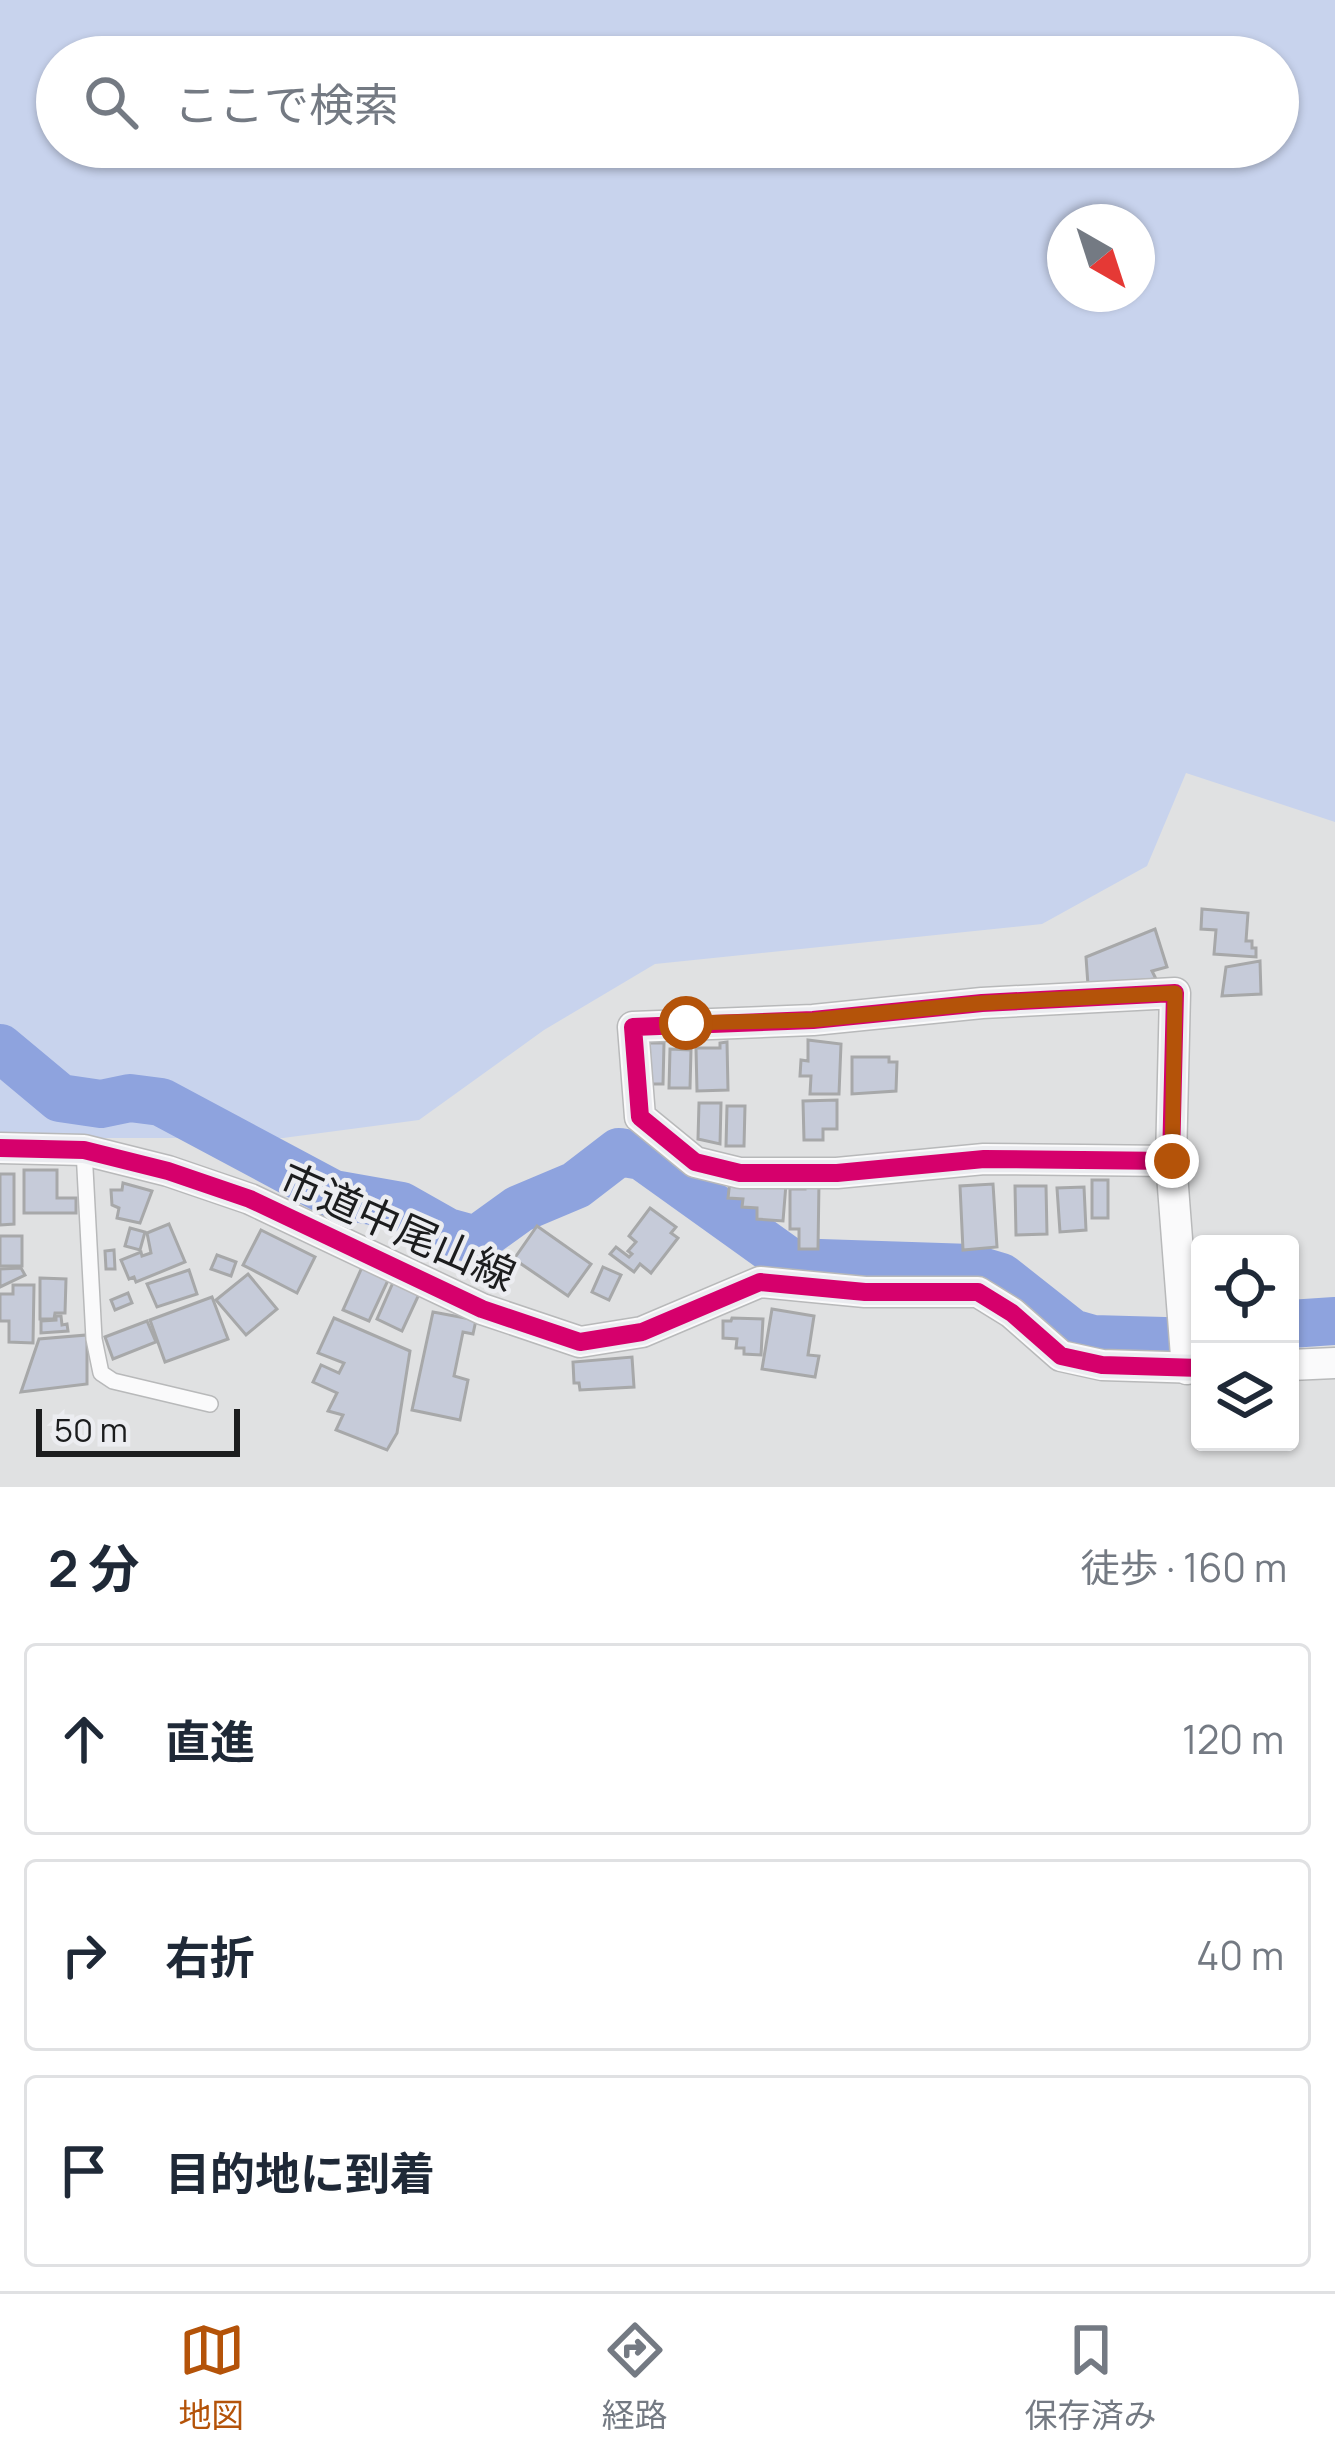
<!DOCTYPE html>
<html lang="ja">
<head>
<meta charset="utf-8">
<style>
  body { margin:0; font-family:Manrope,"Noto Sans JP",sans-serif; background:#f2f2f3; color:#1f2937 }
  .controls { position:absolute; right:36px; bottom:36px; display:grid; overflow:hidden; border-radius:12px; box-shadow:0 3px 9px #0004 }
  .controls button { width:108px; height:108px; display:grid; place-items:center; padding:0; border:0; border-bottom:3px solid #e0e1e3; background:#fff; color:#1f2937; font:60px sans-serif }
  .compass { position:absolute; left:1047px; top:204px; width:108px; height:108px; border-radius:50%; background:#fff; box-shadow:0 3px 9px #0004; rotate:141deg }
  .scale { position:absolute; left:36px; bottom:30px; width:204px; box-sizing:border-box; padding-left:12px; border:6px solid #1c1d1e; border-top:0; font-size:33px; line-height:42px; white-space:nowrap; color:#1c1d1e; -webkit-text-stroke:9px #ecedf1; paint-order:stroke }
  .stop { position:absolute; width:36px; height:36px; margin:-27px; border:9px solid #b45309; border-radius:50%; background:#fff }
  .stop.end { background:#b45309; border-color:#fff; box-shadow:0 3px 12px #0008 }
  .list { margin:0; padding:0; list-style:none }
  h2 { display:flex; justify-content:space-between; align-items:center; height:156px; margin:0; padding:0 48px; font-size:51px }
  h2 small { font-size:39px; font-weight:400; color:#747a83 }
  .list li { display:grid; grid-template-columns:78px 1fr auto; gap:36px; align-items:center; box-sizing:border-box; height:192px; margin:0 24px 24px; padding:0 24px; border:3px solid #e0e1e3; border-radius:12px }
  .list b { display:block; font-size:45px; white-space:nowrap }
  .list em { font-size:39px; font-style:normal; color:#747a83 }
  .icon { flex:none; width:66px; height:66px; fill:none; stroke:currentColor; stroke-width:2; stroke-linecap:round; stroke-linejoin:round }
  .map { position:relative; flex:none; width:1335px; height:1487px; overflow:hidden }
  .search { position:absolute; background:#fff; box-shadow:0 3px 9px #0004; left:36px; right:36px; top:36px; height:132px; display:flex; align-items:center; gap:30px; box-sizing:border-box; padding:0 42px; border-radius:66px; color:#747a83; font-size:45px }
  .sheet { height:804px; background:#fff }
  nav { display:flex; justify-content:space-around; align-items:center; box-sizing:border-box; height:168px; border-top:3px solid #e0e1e3; background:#fff; font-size:33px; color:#747a83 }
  nav a { display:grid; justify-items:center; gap:6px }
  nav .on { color:#b45309 }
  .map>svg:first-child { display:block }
  .green { fill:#c8d3ed; fill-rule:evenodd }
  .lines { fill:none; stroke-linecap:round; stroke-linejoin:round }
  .river { stroke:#8ea3de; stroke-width:48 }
  .building { fill:#c6cbd9; stroke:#a7a8a9; stroke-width:3 }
  .lane-casing { stroke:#b8b9ba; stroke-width:18 }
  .street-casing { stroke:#b8b9ba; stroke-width:33 }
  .lane { stroke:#fafafb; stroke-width:15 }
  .street { stroke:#fafafb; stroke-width:30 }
  .cycleway-casing { stroke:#ecedf1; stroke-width:26 }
  .cycleway { stroke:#d6006c; stroke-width:18 }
  .route { stroke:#b45309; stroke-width:15 }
  .labels { text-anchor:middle; stroke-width:9; stroke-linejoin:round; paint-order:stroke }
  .street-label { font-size:42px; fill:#1c1d1e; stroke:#ecedf1 }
</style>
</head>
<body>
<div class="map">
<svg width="1335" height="1487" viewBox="0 0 1335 1487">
  <rect width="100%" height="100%" fill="#e0e1e2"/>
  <!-- green -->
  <path class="green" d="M0 0H1335V822L1186 773 1147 866 1042 924 655 964 544 1030 419 1120 283 1138H0ZM57 57H1278V147H57ZM1065 222H1137V294H1065Z"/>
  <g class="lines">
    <!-- river -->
    <g class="river">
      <polyline points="0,1048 60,1098 101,1104 130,1098 161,1102 333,1194 401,1206 447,1232 476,1240 519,1209 576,1185 619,1152 642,1156 790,1262 971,1268 1001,1277 1072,1333 1093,1339 1200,1342"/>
      <polyline points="1290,1324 1335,1321"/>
    </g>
  </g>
  <!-- building -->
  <g class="building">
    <polygon points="1202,909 1248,913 1246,941 1252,941 1252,948 1256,948 1256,957 1214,954 1216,930 1201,929"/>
    <polygon points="1155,929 1167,967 1152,971 1156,979 1088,985 1086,957"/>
    <polygon points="1260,961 1261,994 1222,996 1226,967"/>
    <polygon points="808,1040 841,1044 839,1094 810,1094 811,1076 800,1076 801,1060 808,1061"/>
    <polygon points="727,1042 728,1090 697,1091 696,1048 720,1048 720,1043"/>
    <polygon points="645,1043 664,1043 663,1084 645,1084"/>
    <polygon points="670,1049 691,1050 690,1088 669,1088"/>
    <polygon points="852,1057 889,1057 889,1062 897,1062 896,1091 852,1094"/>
    <polygon points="837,1100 837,1129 823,1129 823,1140 804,1140 803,1101"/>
    <polygon points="699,1103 721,1103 720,1144 698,1139"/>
    <polygon points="727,1106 745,1106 744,1146 726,1146"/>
    <polygon points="24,1170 57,1170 57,1198 76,1198 76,1213 24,1213"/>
    <polygon points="0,1174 14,1174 14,1224 0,1225"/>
    <polygon points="730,1180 786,1184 783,1221 757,1219 757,1208 742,1207 743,1199 728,1198"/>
    <rect x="1092" y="1180" width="16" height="38"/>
    <polygon points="805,1182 819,1182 818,1249 799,1249 799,1229 790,1229 790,1189 805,1189"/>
    <polygon points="123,1183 152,1191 140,1223 117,1218 119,1208 112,1205 111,1190 122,1190"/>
    <polygon points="993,1184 997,1247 963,1250 960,1186"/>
    <polygon points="1015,1186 1046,1186 1047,1234 1016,1235"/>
    <polygon points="1084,1187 1086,1230 1060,1232 1057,1188"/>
    <polygon points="650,1208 676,1227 671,1233 678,1238 651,1273 640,1264 634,1272 610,1254 616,1247 629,1257 632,1254 628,1251 636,1242 629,1236"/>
    <polygon points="169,1224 185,1262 136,1282 134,1277 129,1279 121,1260 141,1252 142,1256 151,1253 147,1233"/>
    <polygon points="537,1226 591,1264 568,1296 514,1259"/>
    <polygon points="130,1228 145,1232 140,1250 125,1246"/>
    <polygon points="261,1230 315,1257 297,1293 243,1265"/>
    <rect x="0" y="1236" width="22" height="30"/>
    <polygon points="114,1250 115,1269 106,1269 105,1251"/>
    <polygon points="217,1255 236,1262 231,1276 211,1269"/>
    <polygon points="363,1265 390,1276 369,1321 343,1310"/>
    <polygon points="603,1267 621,1275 609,1300 592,1292"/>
    <polygon points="21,1268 25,1275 0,1287 0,1269"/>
    <polygon points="189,1270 197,1294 157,1307 147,1284"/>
    <polygon points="248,1274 277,1309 246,1335 216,1300"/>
    <polygon points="40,1278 66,1279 65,1313 55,1313 54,1319 40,1319"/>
    <polygon points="395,1278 421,1290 402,1331 377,1319"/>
    <polygon points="13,1285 34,1285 33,1343 9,1342 9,1321 0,1321 0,1294 13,1294"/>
    <polygon points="128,1293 132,1303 115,1310 111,1300"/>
    <polygon points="212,1297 228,1339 165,1362 150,1320"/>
    <polygon points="772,1309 814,1316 808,1355 819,1356 815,1377 762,1369"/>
    <polygon points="433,1312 476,1320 473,1334 463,1332 454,1376 468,1380 460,1420 412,1410"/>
    <polygon points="56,1316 61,1316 62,1325 67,1324 68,1331 41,1333 41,1321 56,1320"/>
    <polygon points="334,1318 410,1351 397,1433 387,1450 336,1430 343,1415 328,1411 337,1393 313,1382 321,1365 339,1373 344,1363 318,1353"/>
    <polygon points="732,1318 763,1319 761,1355 744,1354 744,1348 736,1348 737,1339 723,1338 723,1321 731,1321"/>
    <polygon points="147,1321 156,1342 113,1359 105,1337"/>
    <polygon points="87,1335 87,1384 21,1392 39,1339"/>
    <polygon points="632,1357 634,1387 580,1390 579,1383 574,1383 573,1362"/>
  </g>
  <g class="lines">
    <defs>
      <polyline id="lane" points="84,1150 94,1339 101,1373 113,1381 210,1404"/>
      <g id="street">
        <polygon points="1175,993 1171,1161 984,1159 837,1173 740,1173 695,1162 640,1117 633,1027 813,1020 982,1003"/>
        <polyline points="0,1148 84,1150 168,1171 250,1199 482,1309 580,1342 642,1332 760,1282 865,1292 978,1292 1012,1313 1061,1356 1102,1365 1200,1368"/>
        <polyline points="1171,1161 1187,1369"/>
        <polyline points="1290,1365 1335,1363"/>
      </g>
    </defs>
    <!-- lane casing -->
    <use href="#lane" class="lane-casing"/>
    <!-- street casing -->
    <use href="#street" class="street-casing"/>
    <!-- lane -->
    <use href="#lane" class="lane"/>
    <!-- street -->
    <use href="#street" class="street"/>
    <defs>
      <g id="cycleway">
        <polygon points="1175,993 1171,1161 984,1159 837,1173 740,1173 695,1162 640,1117 633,1027 813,1020 982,1003"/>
        <polyline points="0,1148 84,1150 168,1171 250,1199 482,1309 580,1342 642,1332 760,1282 865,1292 978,1292 1012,1313 1061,1356 1102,1365 1200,1368"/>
      </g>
    </defs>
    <!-- cycleway casing -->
    <use href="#cycleway" class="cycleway-casing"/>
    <!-- cycleway -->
    <use href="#cycleway" class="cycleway"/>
  </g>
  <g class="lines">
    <!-- route -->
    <polyline class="route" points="686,1023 813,1020 982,1003 1175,993 1172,1161"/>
  </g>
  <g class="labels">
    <!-- street labels -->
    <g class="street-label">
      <text transform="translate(398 1227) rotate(24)" y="15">市道中尾山線</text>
    </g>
  </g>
</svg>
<div class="controls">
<button><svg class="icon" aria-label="locate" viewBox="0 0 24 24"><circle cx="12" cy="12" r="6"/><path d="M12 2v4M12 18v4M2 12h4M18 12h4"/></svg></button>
<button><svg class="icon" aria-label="layers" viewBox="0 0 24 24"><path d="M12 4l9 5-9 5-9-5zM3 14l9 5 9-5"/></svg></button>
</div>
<svg class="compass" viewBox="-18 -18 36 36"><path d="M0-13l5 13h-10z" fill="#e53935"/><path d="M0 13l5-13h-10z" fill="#747a83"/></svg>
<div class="scale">50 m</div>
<div class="stop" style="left:686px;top:1023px"></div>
<div class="stop end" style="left:1172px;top:1161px"></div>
<div class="search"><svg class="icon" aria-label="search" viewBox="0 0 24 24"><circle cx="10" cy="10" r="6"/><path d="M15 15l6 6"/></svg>ここで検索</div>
</div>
<section class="sheet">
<h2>2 分<small>徒歩 · 160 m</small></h2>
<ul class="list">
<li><svg class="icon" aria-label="ahead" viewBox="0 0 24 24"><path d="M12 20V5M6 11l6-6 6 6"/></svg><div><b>直進</b></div><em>120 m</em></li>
<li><svg class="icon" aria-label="right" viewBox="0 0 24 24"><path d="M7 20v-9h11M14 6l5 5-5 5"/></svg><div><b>右折</b></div><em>40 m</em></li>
<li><svg class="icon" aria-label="arrive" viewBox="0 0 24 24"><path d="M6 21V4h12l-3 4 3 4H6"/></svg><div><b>目的地に到着</b></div></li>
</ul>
</section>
<nav>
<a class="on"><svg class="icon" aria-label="map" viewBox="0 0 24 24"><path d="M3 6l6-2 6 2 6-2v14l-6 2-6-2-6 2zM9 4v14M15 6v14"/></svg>地図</a>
<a><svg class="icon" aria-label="directions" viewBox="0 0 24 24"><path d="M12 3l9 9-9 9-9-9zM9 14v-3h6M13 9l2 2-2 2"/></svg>経路</a>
<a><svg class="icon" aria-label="saved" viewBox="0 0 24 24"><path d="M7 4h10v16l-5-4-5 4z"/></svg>保存済み</a>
</nav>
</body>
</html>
